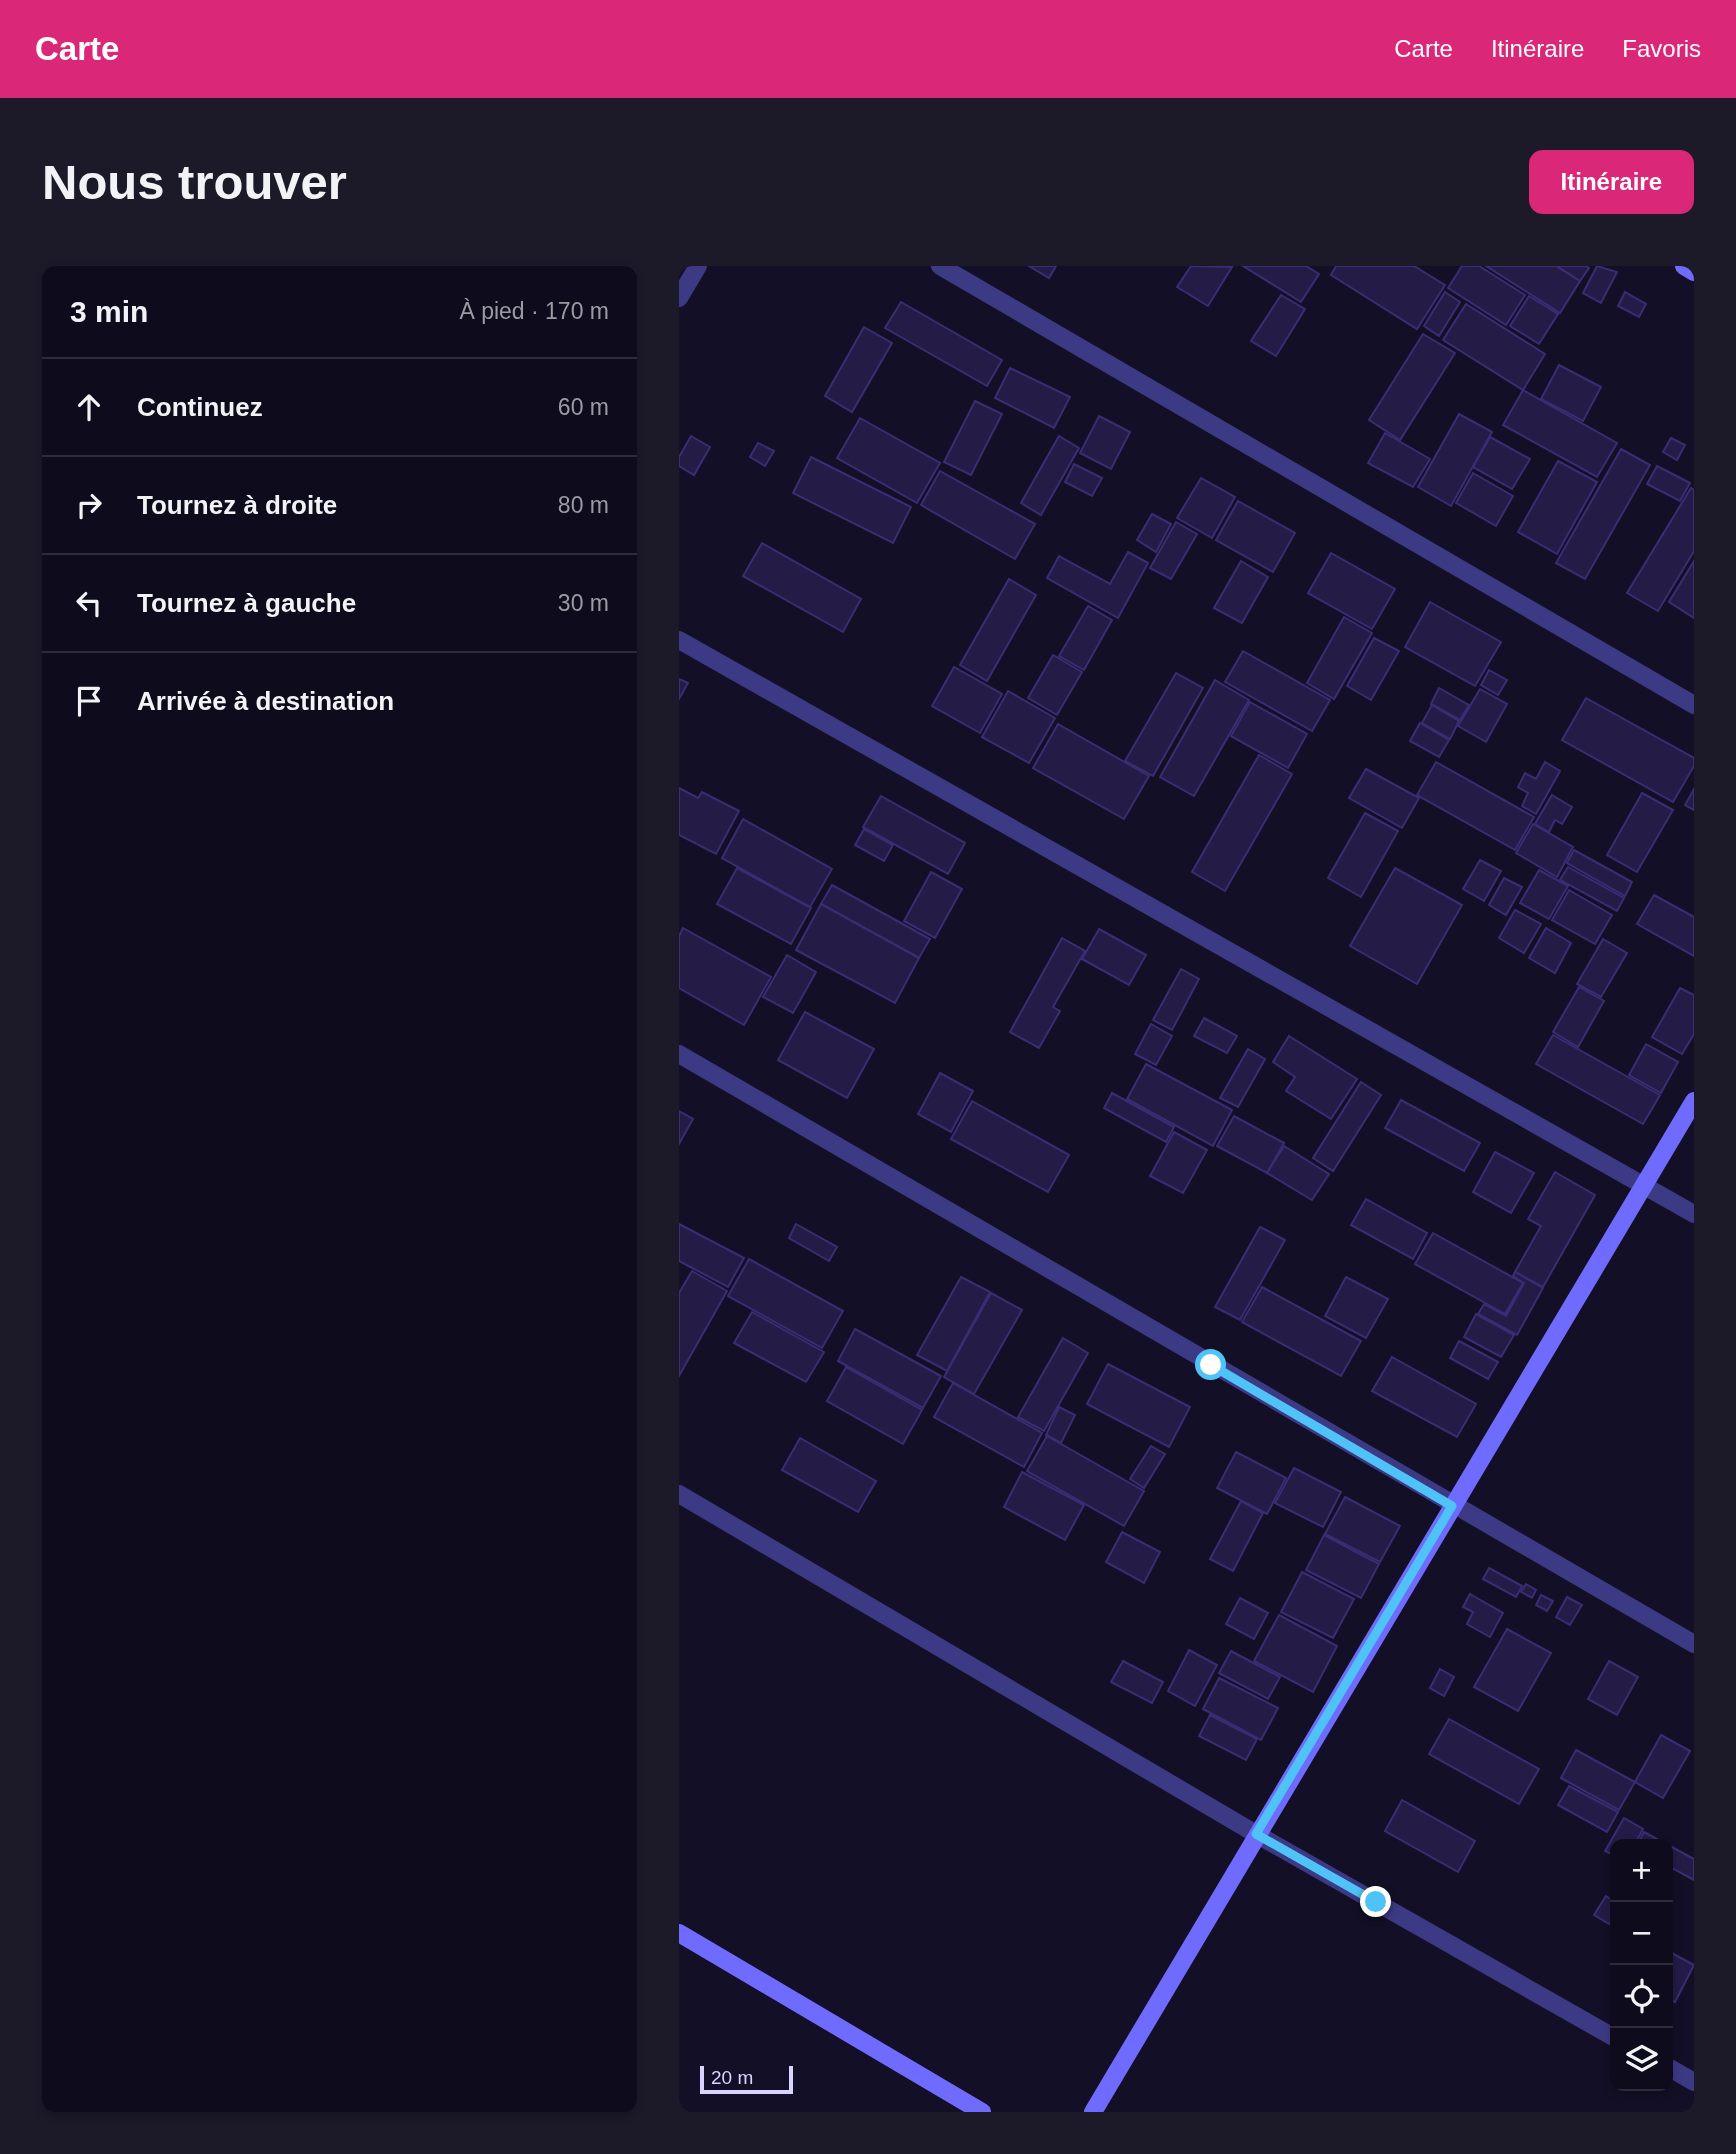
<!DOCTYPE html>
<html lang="fr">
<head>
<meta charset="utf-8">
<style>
  body { margin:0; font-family:Helvetica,sans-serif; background:#1c1929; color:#f1f3f6 }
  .controls { position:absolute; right:21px; bottom:21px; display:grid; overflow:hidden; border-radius:14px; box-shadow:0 4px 10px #0003 }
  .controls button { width:63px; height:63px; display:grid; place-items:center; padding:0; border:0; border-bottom:2px solid #2e2b3b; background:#0e0b1c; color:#f1f3f6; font:35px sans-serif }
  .scale { position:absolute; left:21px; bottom:18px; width:93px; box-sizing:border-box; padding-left:7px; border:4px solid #d9d4ff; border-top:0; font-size:19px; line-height:24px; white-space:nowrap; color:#d9d4ff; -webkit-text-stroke:5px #130f26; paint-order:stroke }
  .stop { position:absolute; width:21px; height:21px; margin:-16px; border:5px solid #4fc3f7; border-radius:50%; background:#fff }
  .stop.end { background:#4fc3f7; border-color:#fff; box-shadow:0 2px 7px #0008 }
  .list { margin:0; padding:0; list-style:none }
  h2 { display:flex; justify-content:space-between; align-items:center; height:91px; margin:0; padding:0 28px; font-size:30px }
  h2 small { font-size:23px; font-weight:400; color:#9b9ba3 }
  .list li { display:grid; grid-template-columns:46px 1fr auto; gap:21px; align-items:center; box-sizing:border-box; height:98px; padding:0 28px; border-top:2px solid #2e2b3b }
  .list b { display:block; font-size:26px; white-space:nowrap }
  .list em { font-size:23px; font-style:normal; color:#9b9ba3 }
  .icon { flex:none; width:38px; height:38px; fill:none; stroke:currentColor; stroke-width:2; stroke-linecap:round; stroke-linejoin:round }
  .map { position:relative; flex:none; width:1015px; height:1846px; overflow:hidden; border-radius:14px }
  header { display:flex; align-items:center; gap:42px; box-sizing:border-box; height:98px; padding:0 35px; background:#db2777; color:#fff }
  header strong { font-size:33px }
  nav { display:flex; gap:38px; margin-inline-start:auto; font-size:24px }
  .intro { display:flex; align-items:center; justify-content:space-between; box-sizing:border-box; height:168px; padding:0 42px }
  h1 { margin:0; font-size:49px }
  .button { padding:18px 32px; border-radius:14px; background:#db2777; color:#fff; font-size:24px; font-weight:700 }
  main { display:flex; gap:42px; padding:0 42px }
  aside { flex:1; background:#0e0b1c; border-radius:14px; box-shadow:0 4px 10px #0003 }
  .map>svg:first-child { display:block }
  .building { fill:#241b47; stroke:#3b2d73; stroke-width:2 }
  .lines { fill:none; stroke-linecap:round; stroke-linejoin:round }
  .street { stroke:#3d3a85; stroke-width:18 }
  .secondary { stroke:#6f6bff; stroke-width:18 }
  .route { stroke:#4fc3f7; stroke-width:9 }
</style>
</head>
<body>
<header>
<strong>Carte</strong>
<nav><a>Carte</a><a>Itinéraire</a><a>Favoris</a></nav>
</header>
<div class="intro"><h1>Nous trouver</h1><a class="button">Itinéraire</a></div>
<main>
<aside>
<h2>3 min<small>À pied · 170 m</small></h2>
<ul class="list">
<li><svg class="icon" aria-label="ahead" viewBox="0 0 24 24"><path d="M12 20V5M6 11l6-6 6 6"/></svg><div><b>Continuez</b></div><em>60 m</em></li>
<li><svg class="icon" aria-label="right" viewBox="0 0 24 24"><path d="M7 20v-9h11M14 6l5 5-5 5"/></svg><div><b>Tournez à droite</b></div><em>80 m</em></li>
<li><svg class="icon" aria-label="left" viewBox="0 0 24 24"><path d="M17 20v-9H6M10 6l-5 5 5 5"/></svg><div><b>Tournez à gauche</b></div><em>30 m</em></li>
<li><svg class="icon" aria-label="arrive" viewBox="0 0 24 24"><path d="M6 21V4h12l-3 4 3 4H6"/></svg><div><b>Arrivée à destination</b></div></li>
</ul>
</aside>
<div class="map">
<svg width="1015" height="1846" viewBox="0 0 1015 1846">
  <rect width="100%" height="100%" fill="#130f26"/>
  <!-- building -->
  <g class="building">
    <polygon points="350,0 377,0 370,12"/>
    <polygon points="512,0 553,1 529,40 498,21"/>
    <polygon points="564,0 627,0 640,8 622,36"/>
    <polygon points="657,0 735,0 766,19 738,63 652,9"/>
    <polygon points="783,0 800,0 846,29 827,59 769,22"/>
    <polygon points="807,0 877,0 901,15 881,47"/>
    <polygon points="878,0 907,0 910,2 901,15"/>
    <polygon points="918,0 938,6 922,37 904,27"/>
    <polygon points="766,26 781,36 760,70 745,60"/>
    <polygon points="946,26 967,38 960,51 939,40"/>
    <polygon points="602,29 626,43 597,90 572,75"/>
    <polygon points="850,30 879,48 860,78 831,60"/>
    <polygon points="222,36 323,94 308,120 206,62"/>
    <polygon points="787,38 866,88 844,124 764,74"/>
    <polygon points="185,61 213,77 173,146 146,130"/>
    <polygon points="744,68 776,87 721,174 690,154"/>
    <polygon points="880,99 922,121 904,155 862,133"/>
    <polygon points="331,102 391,131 375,162 316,132"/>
    <polygon points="844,124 938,177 918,211 824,159"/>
    <polygon points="296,135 323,148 292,209 265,196"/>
    <polygon points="780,148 813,166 772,240 739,221"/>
    <polygon points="420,150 451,166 432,203 401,187"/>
    <polygon points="181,152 261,197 238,237 158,192"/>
    <polygon points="706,167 751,193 734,221 689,197"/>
    <polygon points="12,170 31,181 15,209 0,200 0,191"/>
    <polygon points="380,170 400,182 362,249 342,237"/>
    <polygon points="811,171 851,193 833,223 794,201"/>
    <polygon points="992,172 1006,179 998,194 984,186"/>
    <polygon points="79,177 95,185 86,200 71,191"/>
    <polygon points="942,183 971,199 906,313 877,297"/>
    <polygon points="132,191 232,241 214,277 114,227"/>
    <polygon points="879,195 918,216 878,288 839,266"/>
    <polygon points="395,198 423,212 413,230 386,216"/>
    <polygon points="978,200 1011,217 1001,235 968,218"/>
    <polygon points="261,205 356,258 336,293 242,239"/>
    <polygon points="794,207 834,230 817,260 777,237"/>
    <polygon points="522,212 556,231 533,272 498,252"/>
    <polygon points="1012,222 1015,224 1015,285 979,345 948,327"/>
    <polygon points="559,235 616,267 594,306 537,274"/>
    <polygon points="473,248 492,258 477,286 458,274"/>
    <polygon points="497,256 518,268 492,313 471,302"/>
    <polygon points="83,277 182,333 164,366 64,310"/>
    <polygon points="449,286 469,297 439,352 368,312 380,290 431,318"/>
    <polygon points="652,287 716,323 693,363 629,327"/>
    <polygon points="562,295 589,311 563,357 535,342"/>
    <polygon points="1015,295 1015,352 990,336"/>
    <polygon points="330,313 357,329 308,415 281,399"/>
    <polygon points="751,336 822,376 796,420 726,381"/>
    <polygon points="409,340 433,354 405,404 380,390"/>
    <polygon points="665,351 693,367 655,433 628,417"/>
    <polygon points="695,372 720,385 692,434 668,420"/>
    <polygon points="564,385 651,434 633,465 546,416"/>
    <polygon points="374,389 403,406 378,449 349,432"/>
    <polygon points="275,401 323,428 301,467 253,440"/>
    <polygon points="810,404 828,414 819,429 802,419"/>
    <polygon points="497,407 524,422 474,510 446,495"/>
    <polygon points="0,413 9,417 0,433"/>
    <polygon points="536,414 570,434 515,530 481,511"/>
    <polygon points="760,422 790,439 781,454 752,438"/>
    <polygon points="801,423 828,438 807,476 779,460"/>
    <polygon points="329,425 376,452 350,497 303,471"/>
    <polygon points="907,432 1015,492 1015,500 994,536 883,474"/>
    <polygon points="571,436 628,468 609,502 552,470"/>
    <polygon points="753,439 780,455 771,473 743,457"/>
    <polygon points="741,457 770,474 760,491 731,475"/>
    <polygon points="379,458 470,510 445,553 354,502"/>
    <polygon points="580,489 613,508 546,625 513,606"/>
    <polygon points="757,496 855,551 836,584 738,529"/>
    <polygon points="866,496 881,505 857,548 843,540 849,527 839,521 846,507 857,513"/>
    <polygon points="687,503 740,532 723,562 670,532"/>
    <polygon points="0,522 19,532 23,526 60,545 37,588 0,569"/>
    <polygon points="1015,523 1015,544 1006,539"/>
    <polygon points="963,527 994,544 958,606 928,589"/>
    <polygon points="873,529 893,541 883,558 876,554 870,566 856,558"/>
    <polygon points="202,530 286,577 269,608 184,561"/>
    <polygon points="686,547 719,565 682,631 649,612"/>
    <polygon points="64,553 153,603 131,641 43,592"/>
    <polygon points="854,558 894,581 878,611 837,587"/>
    <polygon points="185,563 214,579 205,595 176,579"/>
    <polygon points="895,584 953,616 946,630 888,597"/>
    <polygon points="801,594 822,605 805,635 784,623"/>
    <polygon points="889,601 945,632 938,645 881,614"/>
    <polygon points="58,602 132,642 112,678 38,638"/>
    <polygon points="716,602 783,639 738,718 671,680"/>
    <polygon points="860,604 889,620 870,653 841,637"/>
    <polygon points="252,606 283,623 256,672 225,655"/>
    <polygon points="825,612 843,621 827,649 810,639"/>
    <polygon points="153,619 251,673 240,692 142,638"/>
    <polygon points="890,624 933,649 916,678 873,654"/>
    <polygon points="975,629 1015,651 1015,690 958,658"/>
    <polygon points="142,638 240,692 216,737 117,684"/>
    <polygon points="836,644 862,658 845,687 820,672"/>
    <polygon points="4,662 92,711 65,759 0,722 0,670"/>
    <polygon points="867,662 892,677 876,707 850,692"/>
    <polygon points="420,663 467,689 450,719 403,693"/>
    <polygon points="383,672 406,685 374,741 381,745 360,782 331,766"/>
    <polygon points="924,673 948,687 922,731 898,718"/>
    <polygon points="108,689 137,706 114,747 84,731"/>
    <polygon points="502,703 520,713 493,764 474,754"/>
    <polygon points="900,721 925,735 899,781 874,766"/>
    <polygon points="1001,722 1015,729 1015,768 1003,788 973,771"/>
    <polygon points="126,746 195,783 168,832 99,794"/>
    <polygon points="525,752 558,770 548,787 515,770"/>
    <polygon points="472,758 493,770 477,799 456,788"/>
    <polygon points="874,769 981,829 964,858 857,798"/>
    <polygon points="610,770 678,813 652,853 607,825 616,811 594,796"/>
    <polygon points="967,778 999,796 982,827 950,809"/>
    <polygon points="569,783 586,793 559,841 541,832"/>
    <polygon points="467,798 553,844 534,880 448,833"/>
    <polygon points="261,807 294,825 272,866 239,848"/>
    <polygon points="682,816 702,829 654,905 634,892"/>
    <polygon points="433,827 495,861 487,876 425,842"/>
    <polygon points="722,834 801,877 785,905 706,862"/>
    <polygon points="293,835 390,889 369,926 272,873"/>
    <polygon points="0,845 14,853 0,878"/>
    <polygon points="555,850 605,877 588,907 538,880"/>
    <polygon points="495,866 528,884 504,927 471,910"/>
    <polygon points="605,880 650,908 633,934 588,907"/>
    <polygon points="816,886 855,907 832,947 794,926"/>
    <polygon points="876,906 916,929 864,1021 836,1006 862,960 849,953"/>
    <polygon points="687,933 748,967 734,993 672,959"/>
    <polygon points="0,958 65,992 49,1021 0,995"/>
    <polygon points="117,958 158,981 150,995 110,972"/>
    <polygon points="581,961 606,974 561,1054 536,1041"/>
    <polygon points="754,967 844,1017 826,1048 736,998"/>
    <polygon points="70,993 164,1045 143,1082 49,1030"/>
    <polygon points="13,1005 48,1025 0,1110 0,1027"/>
    <polygon points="836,1006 864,1022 838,1069 799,1048 805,1038 827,1050 845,1017 834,1010"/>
    <polygon points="282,1011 311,1026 268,1105 238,1089"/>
    <polygon points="667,1011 709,1033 687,1072 646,1050"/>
    <polygon points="583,1021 682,1075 662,1110 563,1056"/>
    <polygon points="312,1027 343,1044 295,1128 265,1111"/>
    <polygon points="73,1046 145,1086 127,1116 55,1077"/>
    <polygon points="797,1048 835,1069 822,1091 785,1071"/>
    <polygon points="176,1063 262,1110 244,1142 159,1095"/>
    <polygon points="384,1072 409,1087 365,1165 339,1151"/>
    <polygon points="780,1075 819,1096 809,1113 771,1092"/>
    <polygon points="713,1091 797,1138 778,1171 693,1125"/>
    <polygon points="429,1098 511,1141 490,1181 408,1138"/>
    <polygon points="167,1101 243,1144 224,1178 148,1135"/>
    <polygon points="274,1117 363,1167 345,1201 255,1151"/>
    <polygon points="380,1141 396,1149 382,1177 367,1169"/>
    <polygon points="368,1170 465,1225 445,1260 348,1205"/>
    <polygon points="121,1172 197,1215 179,1246 103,1204"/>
    <polygon points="472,1180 486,1188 465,1222 451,1213"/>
    <polygon points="557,1186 607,1212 588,1248 538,1222"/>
    <polygon points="615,1202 662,1226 644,1261 596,1237"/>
    <polygon points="343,1206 405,1239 386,1274 325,1241"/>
    <polygon points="666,1231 721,1260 701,1296 646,1268"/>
    <polygon points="562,1235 584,1247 554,1305 531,1293"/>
    <polygon points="443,1266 481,1286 465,1317 427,1296"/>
    <polygon points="645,1269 700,1298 682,1332 627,1304"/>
    <polygon points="810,1302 843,1320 837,1331 804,1313"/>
    <polygon points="623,1306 675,1333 654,1372 602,1346"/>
    <polygon points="847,1318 857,1324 853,1332 842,1326"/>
    <polygon points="791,1328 824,1347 811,1371 788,1358 794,1346 784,1341"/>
    <polygon points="862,1329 874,1335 868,1345 857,1339"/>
    <polygon points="888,1331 903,1339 891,1359 877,1351"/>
    <polygon points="561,1332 589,1347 575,1373 547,1358"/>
    <polygon points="600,1349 658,1380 634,1426 575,1395"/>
    <polygon points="828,1363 872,1387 839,1445 795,1421"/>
    <polygon points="510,1384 538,1399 516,1440 489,1425"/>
    <polygon points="552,1385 601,1411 589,1433 540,1407"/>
    <polygon points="444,1395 484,1416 473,1437 432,1416"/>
    <polygon points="930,1395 959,1411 938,1449 909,1433"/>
    <polygon points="761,1403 775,1411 765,1430 751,1422"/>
    <polygon points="540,1412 599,1442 582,1474 524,1443"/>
    <polygon points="531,1449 578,1473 567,1494 520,1470"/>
    <polygon points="770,1453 860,1503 840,1538 750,1488"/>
    <polygon points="982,1469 1011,1485 984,1532 956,1516"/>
    <polygon points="897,1484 956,1516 940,1544 882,1512"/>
    <polygon points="890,1520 939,1546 928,1566 879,1539"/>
    <polygon points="723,1534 796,1575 779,1606 706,1565"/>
    <polygon points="945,1552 964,1563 956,1578 946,1576 936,1578 936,1590 926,1585"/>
    <polygon points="965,1566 987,1578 959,1578"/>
    <polygon points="993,1581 1015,1593 1015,1614 989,1600 989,1588"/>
    <polygon points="927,1630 936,1636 936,1648 930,1658 915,1649"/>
    <polygon points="989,1685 1015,1699 996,1736 989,1732"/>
  </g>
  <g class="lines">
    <!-- street -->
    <g class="street">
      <polyline points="261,0 1015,439"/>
      <polyline points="0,32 19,0"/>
      <polyline points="0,374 1015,948"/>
      <polyline points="0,788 1015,1378"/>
      <polyline points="0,1228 577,1568 936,1772"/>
      <polyline points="989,1801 1015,1816"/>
    </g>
    <!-- secondary -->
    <g class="secondary">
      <polyline points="1005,0 1015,6"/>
      <polyline points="0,1667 303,1846"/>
      <polyline points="414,1846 1015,835"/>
    </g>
  </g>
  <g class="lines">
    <!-- route -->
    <polyline class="route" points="532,1099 773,1240 577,1568 697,1636"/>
  </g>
</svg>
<div class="controls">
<button>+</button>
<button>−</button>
<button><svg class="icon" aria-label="locate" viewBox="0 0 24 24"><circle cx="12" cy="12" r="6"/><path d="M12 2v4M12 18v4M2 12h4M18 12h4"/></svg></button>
<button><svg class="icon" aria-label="layers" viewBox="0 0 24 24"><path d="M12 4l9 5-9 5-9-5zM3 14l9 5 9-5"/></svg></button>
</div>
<div class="scale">20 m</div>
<div class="stop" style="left:532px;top:1099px"></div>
<div class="stop end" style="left:697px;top:1636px"></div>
</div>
</main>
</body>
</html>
